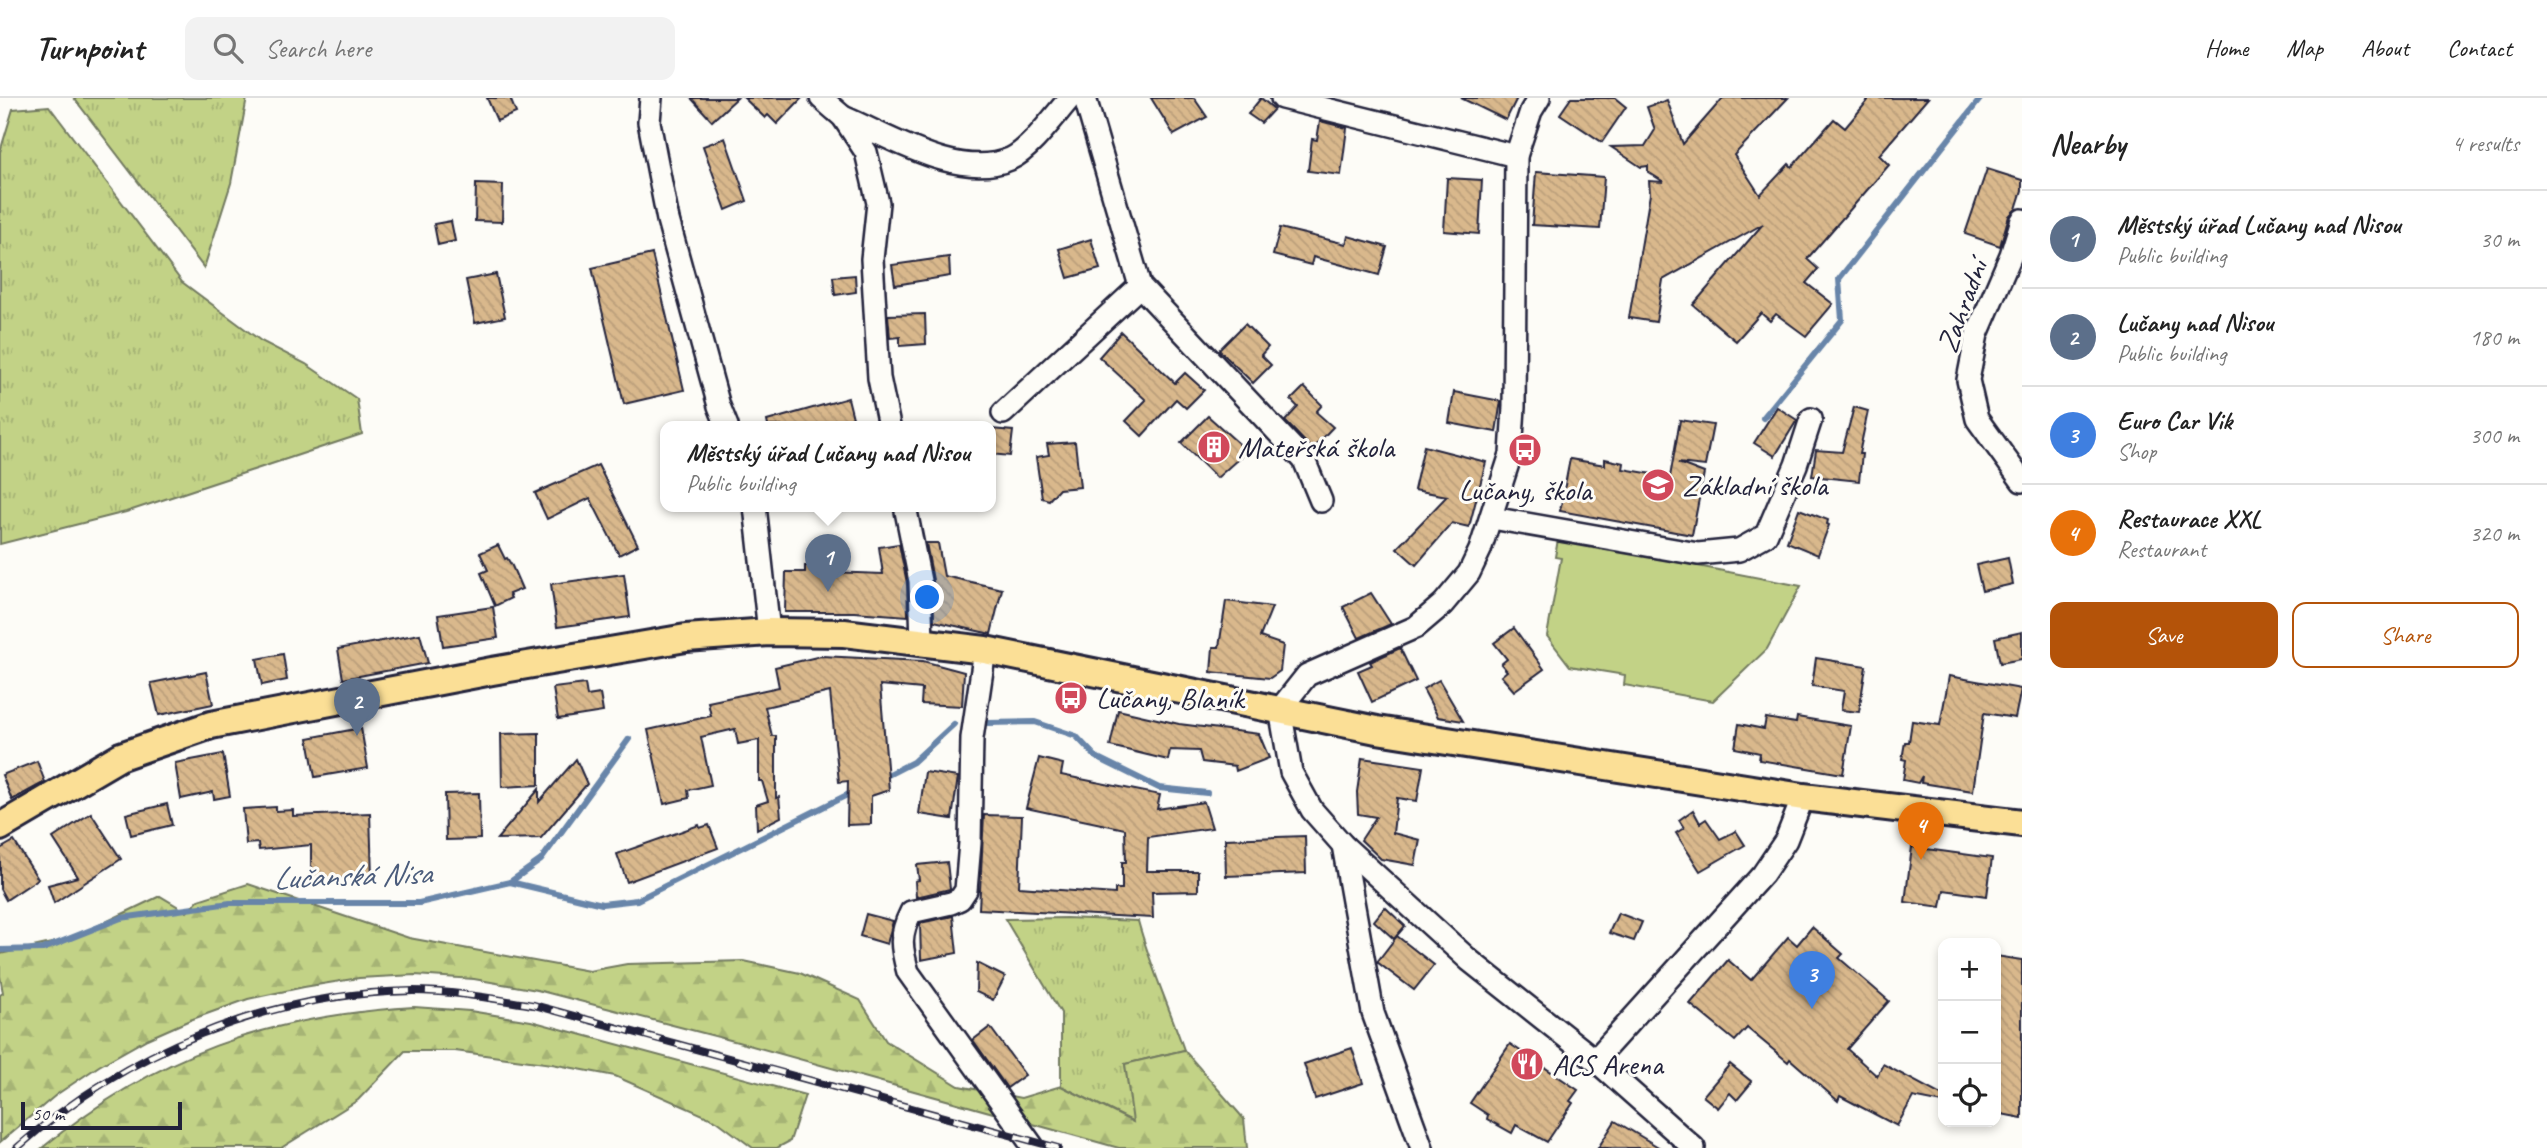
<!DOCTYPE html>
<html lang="en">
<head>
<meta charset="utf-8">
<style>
  body { margin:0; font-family:Caveat,sans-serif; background:#f2f2f2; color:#222 }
  .controls { position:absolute; right:21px; bottom:21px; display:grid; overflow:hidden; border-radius:14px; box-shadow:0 4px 10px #0003 }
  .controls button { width:63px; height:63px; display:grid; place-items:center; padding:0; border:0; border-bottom:2px solid #e0e0e0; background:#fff; color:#222; font:35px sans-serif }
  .scale { position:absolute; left:21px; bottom:18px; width:161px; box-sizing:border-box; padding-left:7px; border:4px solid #22223b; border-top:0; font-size:19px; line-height:24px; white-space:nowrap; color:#22223b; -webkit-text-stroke:5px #fdfcf7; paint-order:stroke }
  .you { position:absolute; left:928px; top:500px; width:24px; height:24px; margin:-18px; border:5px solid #fff; border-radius:50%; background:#1a73e8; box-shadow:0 0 0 10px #1a73e833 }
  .badge { display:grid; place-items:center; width:46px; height:46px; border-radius:50%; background:#b45309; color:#fff; font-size:23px; font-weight:700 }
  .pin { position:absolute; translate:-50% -58px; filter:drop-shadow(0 2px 4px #0008) }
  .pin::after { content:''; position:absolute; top:37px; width:24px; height:21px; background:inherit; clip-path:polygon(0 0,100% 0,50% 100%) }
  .popup { position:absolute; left:660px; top:323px; width:336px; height:91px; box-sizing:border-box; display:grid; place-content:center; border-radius:14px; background:#fff; filter:drop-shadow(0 2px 5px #0005); font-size:23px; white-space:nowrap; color:#767676 }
  .popup b { font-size:26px; color:#222 }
  .popup::after { content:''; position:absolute; left:50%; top:100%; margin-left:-14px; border:14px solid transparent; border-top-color:#fff }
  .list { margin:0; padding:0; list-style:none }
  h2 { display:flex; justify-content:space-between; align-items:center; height:91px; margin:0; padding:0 28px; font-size:30px }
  h2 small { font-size:23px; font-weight:400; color:#767676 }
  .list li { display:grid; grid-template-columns:46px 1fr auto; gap:21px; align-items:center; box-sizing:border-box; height:98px; padding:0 28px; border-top:2px solid #e0e0e0 }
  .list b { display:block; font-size:26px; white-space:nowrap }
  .list p { margin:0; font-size:23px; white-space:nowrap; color:#767676 }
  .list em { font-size:23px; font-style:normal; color:#767676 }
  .actions { display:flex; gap:14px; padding:21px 28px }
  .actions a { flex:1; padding:16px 0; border:2px solid #b45309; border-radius:14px; text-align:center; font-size:24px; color:#b45309 }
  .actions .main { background:#b45309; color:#fff }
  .icon { flex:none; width:38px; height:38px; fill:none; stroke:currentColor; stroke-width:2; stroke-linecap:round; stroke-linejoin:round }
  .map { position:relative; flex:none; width:2022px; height:1050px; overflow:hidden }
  header { display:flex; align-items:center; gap:42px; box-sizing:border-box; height:98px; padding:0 35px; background:#fff; border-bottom:2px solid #e0e0e0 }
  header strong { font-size:33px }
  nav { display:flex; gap:38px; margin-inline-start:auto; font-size:24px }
  .search { width:490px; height:63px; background:#f2f2f2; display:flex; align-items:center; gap:18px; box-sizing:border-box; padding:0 24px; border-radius:14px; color:#767676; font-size:26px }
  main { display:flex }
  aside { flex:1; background:#fff }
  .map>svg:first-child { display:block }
  .grass { fill:url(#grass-tufts); stroke:#727a60; stroke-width:2 }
  .forest { fill:url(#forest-firs); stroke:#727a60; stroke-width:2 }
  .park { fill:#c2d286; stroke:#727a60; stroke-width:2 }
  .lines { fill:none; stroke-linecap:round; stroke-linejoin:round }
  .stream { stroke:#6885a9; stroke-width:6 }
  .building { fill:url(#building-back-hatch); stroke:#22223b; stroke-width:2 }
  .minor-casing { stroke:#22223b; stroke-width:26 }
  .major-casing { stroke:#22223b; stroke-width:32 }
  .minor { stroke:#fdfcf7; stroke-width:21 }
  .major { stroke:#fbdf96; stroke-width:26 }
  .rail-casing { stroke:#22223b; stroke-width:8 }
  .rail { stroke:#fdfcf7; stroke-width:5; stroke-dasharray:16; stroke-linecap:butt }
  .labels { text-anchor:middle; stroke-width:6; stroke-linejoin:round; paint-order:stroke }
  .street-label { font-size:30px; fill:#22223b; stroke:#fdfcf7 }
  .poi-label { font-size:30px; fill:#22223b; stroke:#fdfcf7; text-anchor:start }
  .water-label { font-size:32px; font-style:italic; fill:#4b5c7b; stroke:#fdfcf7 }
</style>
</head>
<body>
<header>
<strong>Turnpoint</strong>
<div class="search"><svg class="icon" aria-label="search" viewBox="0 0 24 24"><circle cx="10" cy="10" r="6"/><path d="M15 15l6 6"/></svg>Search here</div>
<nav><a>Home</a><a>Map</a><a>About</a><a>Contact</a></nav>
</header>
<main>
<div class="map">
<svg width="2022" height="1050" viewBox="0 0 2022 1050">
  <defs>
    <pattern id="grass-tufts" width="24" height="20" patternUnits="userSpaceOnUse" patternTransform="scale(1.75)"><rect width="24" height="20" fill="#c2d286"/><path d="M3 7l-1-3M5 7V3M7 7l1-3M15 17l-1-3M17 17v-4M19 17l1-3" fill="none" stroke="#a6b475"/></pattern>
    <pattern id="forest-firs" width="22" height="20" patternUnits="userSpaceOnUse" patternTransform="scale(1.75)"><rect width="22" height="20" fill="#c2d286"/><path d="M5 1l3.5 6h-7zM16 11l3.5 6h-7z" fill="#a6b475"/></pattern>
    <pattern id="building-back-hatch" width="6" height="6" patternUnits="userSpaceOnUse" patternTransform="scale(1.75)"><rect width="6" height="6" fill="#d9b88c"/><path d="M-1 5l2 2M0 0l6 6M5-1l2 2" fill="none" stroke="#ba9e7a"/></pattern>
  </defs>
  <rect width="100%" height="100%" fill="#fdfcf7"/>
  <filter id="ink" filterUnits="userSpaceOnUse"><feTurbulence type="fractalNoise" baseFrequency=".0143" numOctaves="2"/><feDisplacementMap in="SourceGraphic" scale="14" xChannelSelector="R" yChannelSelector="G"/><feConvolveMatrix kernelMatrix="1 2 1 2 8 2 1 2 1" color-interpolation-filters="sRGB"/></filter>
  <g filter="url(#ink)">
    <!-- grass -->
    <g class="grass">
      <polygon points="74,0 247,0 231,85 204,170"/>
      <polygon points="49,8 182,184 261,243 306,266 357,301 362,336 126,414 0,446 0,54 13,11"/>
      <path d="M1066 820 1138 823C1150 867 1169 909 1184 952L1125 966 1134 1024 1061 988V915L1005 821Z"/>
    </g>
    <!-- forest -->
    <g class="forest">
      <polygon points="248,786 409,840 589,873 627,866 744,863 800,875 860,902 886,943 959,988 1021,1000 1061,988 1133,1024 1125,966 1184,952 1244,1021 1247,1050 1119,1050 734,943 537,892 474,881 415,877 359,880 304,889 248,901 190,922 147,941 99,968 56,997 0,1044 0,897 3,895 0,878 0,856 70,841 160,798 187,814 198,802"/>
      <path d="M414 909 470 913 531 923 805 997 790 1043 777 1050H753L717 1023 615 978 552 966 455 953H405L358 1002 281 1050H42C156 956 268 918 414 909Z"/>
    </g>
    <!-- park -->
    <polygon class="park" points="1558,441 1801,488 1767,551 1713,603 1624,587 1625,577 1570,568 1547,538 1561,460 1555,459"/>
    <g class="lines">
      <!-- stream -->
      <g class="stream">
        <polyline points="1763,320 1842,222 1839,181 1981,0"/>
        <polyline points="988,625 1035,624 1076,638 1096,659 1159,690 1207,695"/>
        <polyline points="880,681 913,664 954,626"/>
        <polyline points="510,784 541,762 629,641"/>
        <polyline points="0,852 43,851 121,820 230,805 419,805 510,784 602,806 637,802 855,693"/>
      </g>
    </g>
    <!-- building -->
    <g class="building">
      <polygon points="487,0 510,0 516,15 497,23"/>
      <polygon points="691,0 737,0 712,23"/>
      <polygon points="744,0 802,0 777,26 768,17 765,20"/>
      <polygon points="1151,0 1194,0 1207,19 1174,37"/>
      <polygon points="1261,0 1274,11 1261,25 1248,16"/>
      <polygon points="1461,0 1517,0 1506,22"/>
      <polygon points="1571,0 1615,0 1626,9 1602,44 1560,16"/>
      <polygon points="1723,0 1788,0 1734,57 1760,97 1789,66 1792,69 1834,21 1845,30 1870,0 1928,0 1879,57 1889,67 1807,161 1818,171 1806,185 1833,206 1806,238 1776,216 1770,223 1761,215 1736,243 1693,207 1763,126 1663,182 1656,224 1629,220 1650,96 1649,83 1664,84 1648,74 1648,68 1641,69 1611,49 1645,48 1655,32 1647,9 1667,2 1683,46"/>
      <polygon points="1320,23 1347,30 1341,77 1308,73 1312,41 1317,42"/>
      <polygon points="725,40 747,103 726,112 703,48"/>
      <polygon points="1987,71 2022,82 2022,92 2016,111 2009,118 2000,148 1965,136"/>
      <polygon points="1536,74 1604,79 1600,131 1532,127"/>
      <polygon points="1447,80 1482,82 1479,136 1444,133"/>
      <polygon points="476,86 503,87 502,124 475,123"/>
      <polygon points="451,123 455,143 438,147 434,126"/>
      <polygon points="1280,130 1346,146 1348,138 1387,149 1379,177 1313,159 1311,167 1273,157"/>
      <polygon points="1091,141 1100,171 1068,180 1059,151"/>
      <polygon points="652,156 684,292 624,306 592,170"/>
      <polygon points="949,159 950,178 895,187 892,167"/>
      <polygon points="496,176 505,219 475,225 466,182"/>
      <polygon points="855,177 856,194 835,197 833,179"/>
      <polygon points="925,216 926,246 900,248 900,239 890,240 888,217"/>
      <polygon points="1245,226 1268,249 1261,257 1271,267 1253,285 1219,252"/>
      <polygon points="1121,234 1175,285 1185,275 1204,292 1186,310 1176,301 1142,338 1126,323 1146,302 1099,259"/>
      <polygon points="1304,289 1322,307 1316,314 1333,329 1312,351 1285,323 1298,309 1291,302"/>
      <polygon points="1454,294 1501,303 1496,334 1449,325"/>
      <polygon points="848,300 853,320 828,328 768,328 767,323"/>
      <polygon points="1777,309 1797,322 1775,358 1754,345"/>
      <polygon points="1854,309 1868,313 1859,356 1862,356 1859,383 1812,378 1816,352 1842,354"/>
      <polygon points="1208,318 1247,353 1217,380 1181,345"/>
      <polygon points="1680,322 1713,327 1705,368 1678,365 1704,375 1692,437 1560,413 1570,361 1605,367 1605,361 1624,365 1623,371 1670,379"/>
      <polygon points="991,331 1013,333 1010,358 991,356"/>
      <polygon points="1075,344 1080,389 1059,391 1049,402 1042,400 1036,359 1049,357 1047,346"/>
      <polygon points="1424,348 1486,364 1469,429 1452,425 1416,467 1397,450 1447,398 1414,392"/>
      <polygon points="598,367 638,447 619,457 590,400 547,421 535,395"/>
      <polygon points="1799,411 1828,422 1827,426 1829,427 1818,457 1787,444"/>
      <polygon points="926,445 938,445 944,478 1002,491 991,536 934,523 933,482"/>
      <polygon points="899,446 907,485 908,518 854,514 785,514 786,474 805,474 805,468 830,468 830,474 883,476 879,449"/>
      <polygon points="498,447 505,461 507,460 512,468 522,491 509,496 511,500 495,508 481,475 488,472 480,455"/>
      <polygon points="2008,460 2013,486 1982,493 1976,467"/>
      <polygon points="624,476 630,519 557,529 551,486"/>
      <polygon points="1371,495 1391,526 1359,540 1343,509"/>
      <polygon points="1226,503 1272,509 1260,539 1283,547 1280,573 1270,580 1211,574 1213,549 1219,549"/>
      <polygon points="493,509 498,540 443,548 438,517"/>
      <polygon points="1514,530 1544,571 1514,593 1501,578 1507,573 1501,566 1507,561 1494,545"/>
      <polygon points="2022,534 2022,561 2000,565 1995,540"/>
      <polygon points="420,536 428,565 343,581 338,551"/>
      <polygon points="1400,550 1416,583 1372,604 1358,573 1372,567 1370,564"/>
      <polygon points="283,556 287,582 262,587 257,561"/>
      <polygon points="821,558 923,563 964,574 962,608 921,606 922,591 880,587 889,692 871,698 871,726 847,727 848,683 839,684 830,594 765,609 772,638 776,638 776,700 779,699 781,719 757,731 756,707 768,703 762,683 759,683 759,642 738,646 735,631 701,639 711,687 688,692 689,700 664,706 648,632 711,618 708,604 779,589 775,569"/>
      <polygon points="1816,560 1866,568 1859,614 1841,612 1844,593 1812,588"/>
      <polygon points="206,574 213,606 159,617 151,585"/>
      <polygon points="1949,578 2021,591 2015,620 1984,615 1973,693 1921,685 1922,678 1918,685 1903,682 1906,662 1902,661 1905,644 1909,644 1912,623 1940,627"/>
      <polygon points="1439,582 1463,623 1438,619 1423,591"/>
      <polygon points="585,586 587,598 600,596 603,614 558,621 553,590"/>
      <polygon points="1118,612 1179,626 1259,636 1269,660 1236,673 1235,668 1202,664 1199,653 1170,652 1168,662 1110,648"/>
      <polygon points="1797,619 1851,628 1843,676 1759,662 1760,655 1735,650 1739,626 1764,631 1766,620 1796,625"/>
      <polygon points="361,630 368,670 315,679 308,640"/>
      <polygon points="539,635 539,687 502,689 501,636"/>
      <polygon points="223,656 230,698 214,701 213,694 181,701 175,665"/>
      <polygon points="1039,660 1063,666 1061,677 1160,697 1157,711 1204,704 1212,730 1148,739 1147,773 1198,773 1198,793 1152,794 1153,820 979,811 984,717 1022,718 1019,789 1115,796 1115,791 1122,791 1122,764 1126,764 1125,731 1026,710"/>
      <polygon points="1362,660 1423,669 1417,703 1397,700 1393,735 1420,742 1415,767 1381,761 1361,742 1376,719 1358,716 1357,694"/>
      <polygon points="576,661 587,686 541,740 497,741 539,691 539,704"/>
      <polygon points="37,663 45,684 12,702 2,677"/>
      <polygon points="925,674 958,679 952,721 919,716"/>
      <polygon points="479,695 480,741 446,742 445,696"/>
      <polygon points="167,706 172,727 131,737 126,716"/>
      <polygon points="276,709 276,713 293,712 293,718 370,715 372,779 311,782 311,747 259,752 258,745 246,746 243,711"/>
      <polygon points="1693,712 1700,725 1706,721 1720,741 1736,733 1745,747 1700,773 1676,735 1684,730 1679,722"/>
      <polygon points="91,715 121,761 54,805 48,787 78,779 53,740"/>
      <polygon points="699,727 700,730 709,727 718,750 627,784 617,756"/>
      <polygon points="1305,738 1306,775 1226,778 1225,741"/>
      <polygon points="14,743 38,781 6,802 0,791 0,751"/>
      <polygon points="1912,749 1992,760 1987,798 1944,792 1941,809 1905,804"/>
      <polygon points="947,764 950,791 916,799 915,783 919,782 917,767"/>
      <polygon points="1385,809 1405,828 1394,841 1374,823"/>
      <polygon points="1618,815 1642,824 1634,843 1609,835"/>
      <polygon points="866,816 893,823 887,846 860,838"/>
      <polygon points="953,818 957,855 921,862 920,825"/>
      <polygon points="1812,829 1843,856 1839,860 1889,903 1847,951 1877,978 1883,966 1943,998 1943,1005 1913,999 1897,1028 1840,998 1838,1003 1790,961 1788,964 1747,930 1735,943 1690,906 1728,862 1751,882 1788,839 1797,847"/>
      <polygon points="1397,838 1434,867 1414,892 1377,864"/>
      <polygon points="1996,858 2022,862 2022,1020 1996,1015"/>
      <polygon points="977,865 1005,879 993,902 976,894"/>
      <polygon points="990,929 1025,977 1007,990 973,942"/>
      <polygon points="1510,946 1578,992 1570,1003 1573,1005 1547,1044 1516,1027 1512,1035 1487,1021 1488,1017 1470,1005"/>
      <polygon points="1352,950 1363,985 1315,1001 1304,966"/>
      <polygon points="1730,966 1752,984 1737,1002 1730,995 1718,1010 1703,998"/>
      <polygon points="1615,1023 1660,1050 1598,1050"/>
    </g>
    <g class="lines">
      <defs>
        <g id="minor">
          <polyline points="651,0 649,24 668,122 719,308 727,328"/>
          <polyline points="821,0 843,19 866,54 878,105 872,161 879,280 889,328"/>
          <polyline points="1085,0 1140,188 1304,362 1321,403"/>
          <polyline points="1282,0 1516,58"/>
          <polyline points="1539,0 1531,13 1516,58 1514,309 1511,356 1480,452 1469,475 1443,506 1416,529 1307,577 1280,611 1291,674 1312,712 1343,747 1469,862 1595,962 1694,1050"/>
          <path d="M843 19C889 38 958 83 1010 61 1030 52 1055 17 1070 0"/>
          <polyline points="2022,122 2011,157 1977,236 1968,282 1977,321 2022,383"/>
          <polyline points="1003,315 1140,188"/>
          <polyline points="755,408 769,534"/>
          <polyline points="905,408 920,483 922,543"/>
          <polyline points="1492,420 1698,456 1739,452 1766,437 1796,367 1811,321"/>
          <path d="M985 552 972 640 970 745 966 792 960 801 951 805 911 814C899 838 901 849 908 874L1034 1050"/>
          <polyline points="1343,747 1373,915 1422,1050"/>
          <polyline points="1595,962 1763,776 1786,742 1803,699"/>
        </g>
        <polyline id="major" points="0,729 121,658 211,627 492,573 686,540 769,534 844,535 985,552 1377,632 1803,699 2022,725"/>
      </defs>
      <!-- minor casing -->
      <use href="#minor" class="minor-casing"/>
      <!-- major casing -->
      <use href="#major" class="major-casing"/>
      <!-- minor -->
      <use href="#minor" class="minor"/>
      <!-- major -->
      <use href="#major" class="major"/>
      <defs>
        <path id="rail" d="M17 1050C126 953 267 895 413 893 453 893 494 901 534 907L1058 1050"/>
      </defs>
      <!-- rail casing -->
      <use href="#rail" class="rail-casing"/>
      <!-- rail -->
      <use href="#rail" class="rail"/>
    </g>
  </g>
  <!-- icons -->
  <defs>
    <symbol id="building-disc" viewBox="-11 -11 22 22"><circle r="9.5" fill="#d1495b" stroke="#fdfcf7"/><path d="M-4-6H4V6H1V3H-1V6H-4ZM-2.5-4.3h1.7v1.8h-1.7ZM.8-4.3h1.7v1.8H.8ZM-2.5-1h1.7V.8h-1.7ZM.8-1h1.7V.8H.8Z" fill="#fff"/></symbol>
    <symbol id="bus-disc" viewBox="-11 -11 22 22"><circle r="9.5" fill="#d1495b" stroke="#fdfcf7"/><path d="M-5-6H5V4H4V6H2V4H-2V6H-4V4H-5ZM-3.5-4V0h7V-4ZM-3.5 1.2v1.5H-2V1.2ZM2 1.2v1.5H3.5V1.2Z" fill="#fff"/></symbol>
    <symbol id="school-disc" viewBox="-11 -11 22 22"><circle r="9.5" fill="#d1495b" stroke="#fdfcf7"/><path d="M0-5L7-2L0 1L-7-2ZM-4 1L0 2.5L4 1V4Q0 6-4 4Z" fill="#fff"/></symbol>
    <symbol id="restaurant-disc" viewBox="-11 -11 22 22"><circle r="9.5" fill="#d1495b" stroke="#fdfcf7"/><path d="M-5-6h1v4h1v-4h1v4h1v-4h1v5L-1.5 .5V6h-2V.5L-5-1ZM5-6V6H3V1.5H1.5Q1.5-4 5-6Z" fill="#fff"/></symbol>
  </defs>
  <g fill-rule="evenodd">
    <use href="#building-disc" x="1195" y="330" width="38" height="38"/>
    <use href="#bus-disc" x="1506" y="333" width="38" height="38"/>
    <use href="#school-disc" x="1639" y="368" width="38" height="38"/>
    <use href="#bus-disc" x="1052" y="581" width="38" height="38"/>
    <use href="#restaurant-disc" x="1508" y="947" width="38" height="38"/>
  </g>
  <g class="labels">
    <!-- street labels -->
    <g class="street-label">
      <text transform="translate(1962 208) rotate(-70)" y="10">Zahradní</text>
    </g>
    <!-- poi labels -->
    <g class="poi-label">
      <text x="1238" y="359">Mateřská škola</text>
      <text x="1682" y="397">Základní škola</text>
      <text x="1525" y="402" text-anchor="middle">Lučany, škola</text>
      <text x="1096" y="610">Lučany, Blaník</text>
      <text x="1552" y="976">ACS Arena</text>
    </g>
    <!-- water labels -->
    <g class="water-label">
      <text transform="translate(352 777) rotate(-2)" y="11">Lučanská Nisa</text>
    </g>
  </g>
</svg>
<div class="controls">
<button>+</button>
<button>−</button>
<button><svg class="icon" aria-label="locate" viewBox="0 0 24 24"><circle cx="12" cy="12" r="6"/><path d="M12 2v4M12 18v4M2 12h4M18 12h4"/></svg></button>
</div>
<div class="scale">50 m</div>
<div class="you"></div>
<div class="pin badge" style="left:828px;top:494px;background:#5c6f8a">1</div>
<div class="popup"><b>Městský úřad Lučany nad Nisou</b>Public building</div>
<div class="pin badge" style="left:357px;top:638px;background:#5c6f8a">2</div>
<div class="pin badge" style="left:1812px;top:911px;background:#3f7fe0">3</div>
<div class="pin badge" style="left:1921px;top:762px;background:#e8710a">4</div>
</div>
<aside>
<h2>Nearby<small>4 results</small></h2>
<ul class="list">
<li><span class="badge" style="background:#5c6f8a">1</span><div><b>Městský úřad Lučany nad Nisou</b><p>Public building</p></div><em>30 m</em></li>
<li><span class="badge" style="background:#5c6f8a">2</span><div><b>Lučany nad Nisou</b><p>Public building</p></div><em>180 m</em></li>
<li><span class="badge" style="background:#3f7fe0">3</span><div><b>Euro Car Vik</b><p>Shop</p></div><em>300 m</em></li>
<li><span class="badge" style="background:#e8710a">4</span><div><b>Restaurace XXL</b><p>Restaurant</p></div><em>320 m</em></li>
</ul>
<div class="actions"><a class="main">Save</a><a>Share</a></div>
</aside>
</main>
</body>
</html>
